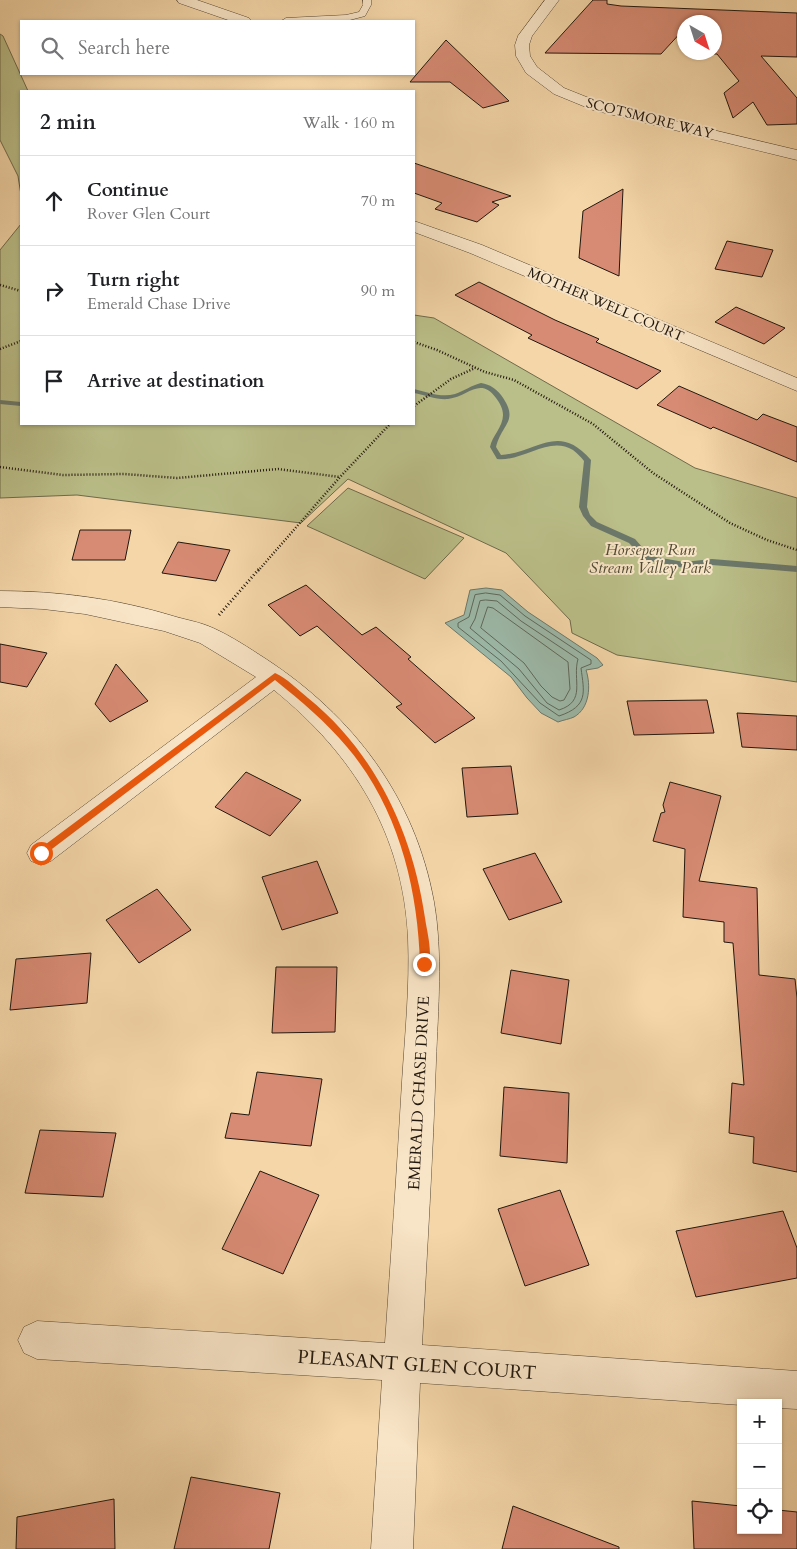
<!DOCTYPE html>
<html lang="en">
<head>
<meta charset="utf-8">
<style>
  body { margin:0; font-family:Cardo,serif; background:#f6f6f6; color:#202124 }
  .controls { position:absolute; right:15px; bottom:15px; display:grid; overflow:hidden; border-radius:0px; box-shadow:0 1px 4px #0004 }
  .controls button { width:45px; height:45px; display:grid; place-items:center; padding:0; border:0; border-bottom:1px solid #e0e0e0; background:#fff; color:#202124; font:25px sans-serif }
  .compass { position:absolute; left:677px; top:15px; width:45px; height:45px; border-radius:50%; background:#fff; box-shadow:0 1px 4px #0004; rotate:141deg }
  .stop { position:absolute; width:15px; height:15px; margin:-11px; border:4px solid #ea580c; border-radius:50%; background:#fff }
  .stop.end { background:#ea580c; border-color:#fff; box-shadow:0 1px 5px #0008 }
  .list { margin:0; padding:0; list-style:none }
  h2 { display:flex; justify-content:space-between; align-items:center; height:65px; margin:0; padding:0 20px; font-size:21px }
  h2 small { font-size:16px; font-weight:400; color:#757577 }
  .list li { display:grid; grid-template-columns:32px 1fr auto; gap:15px; align-items:center; box-sizing:border-box; height:90px; padding:0 20px; border-top:1px solid #e0e0e0 }
  .list b { display:block; font-size:19px; white-space:nowrap }
  .list p { margin:0; font-size:16px; white-space:nowrap; color:#757577 }
  .list em { font-size:16px; font-style:normal; color:#757577 }
  .icon { flex:none; width:28px; height:28px; fill:none; stroke:currentColor; stroke-width:2; stroke-linecap:round; stroke-linejoin:round }
  .map { position:relative; flex:none; width:797px; height:1549px; overflow:hidden }
  .search { position:absolute; background:#fff; box-shadow:0 1px 4px #0004; left:20px; top:20px; width:395px; height:55px; display:flex; align-items:center; gap:12px; box-sizing:border-box; padding:0 18px; border-radius:0px; color:#757577; font-size:19px }
  .panel { position:absolute; background:#fff; box-shadow:0 1px 4px #0004; left:20px; top:90px; width:395px; height:335px; border-radius:0px }
  .map>svg:first-child { display:block }
  .green { fill:#babe88; stroke:#6e6a4b }
  .water { fill:#9cb9a9; stroke:#6b786b }
  .lines { fill:none; stroke-linecap:round; stroke-linejoin:round }
  .shore { stroke:#5e685c; stroke-width:1 }
  .stream { fill:#6b786b; fill-rule:evenodd }
  .building { fill:#d88b74; stroke:#21170e }
  .lane-casing { stroke:#564734; stroke-width:1 }
  .street-casing { stroke:#564734; stroke-width:1 }
  .path-far1 { stroke:#21170e; stroke-width:2.5; stroke-dasharray:1 2; stroke-linecap:butt }
  .path { stroke:#21170e; stroke-width:3; stroke-dasharray:1 2.5; stroke-linecap:butt }
  .lane { fill:#f8e4c6; fill-rule:evenodd }
  .street { fill:#f8e4c6; fill-rule:evenodd }
  .route { fill:#ea580c }
  .labels { text-anchor:middle; stroke-width:4; stroke-linejoin:round; paint-order:stroke }
  .far-street-label { font-size:14px; fill:#21170e; stroke:#f8e4c6 }
  .park-label { font-size:16px; font-style:italic; fill:#4f4933; stroke:#f8e4c6 }
  .street-label { font-size:16px; fill:#21170e; stroke:#f8e4c6 }
  .near-street-label { font-size:19px; fill:#21170e; stroke:#f8e4c6 }
</style>
</head>
<body>
<div class="map">
<svg width="797" height="1549" viewBox="0 0 797 1549">
  <rect width="100%" height="100%" fill="#f4d6a8"/>
  <filter id="stains"><feTurbulence type="fractalNoise" baseFrequency=".004" numOctaves="4"/><feColorMatrix values="0 0 0 0 .2 0 0 0 0 .09 0 0 0 0 .02 0 0 0 .5 -.17"/></filter>
  <radialGradient id="worn" r=".72"><stop offset=".6" stop-color="#630" stop-opacity="0"/><stop offset="1" stop-color="#630" stop-opacity=".3"/></radialGradient>
  <!-- green -->
  <g class="green">
    <polygon points="0,34 3,36 28,91 21,91 21,195 18,176 0,140"/>
    <polygon points="21,224 21,424 414,424 414,315 434,318 695,468 797,498 797,682 617,655 572,633 570,620 506,553 348,479 301,523 77,495 0,498 0,250"/>
    <polygon points="348,488 464,538 425,579 307,526"/>
  </g>
  <!-- water -->
  <path class="water" d="M486 588 502 590 528 612 597 658 603 665 598 668 586 670C591 685 590 708 574 717 570 719 563 720 558 722L541 713 527 698 511 677 445 623 464 615 470 590Z"/>
  <g class="lines">
    <!-- shore -->
    <g class="shore">
      <path d="M486 593 500 595 525 616 591 660V664L581 668C584 692 589 706 559 716L540 703 501 661 458 627V623L469 617 475 595Z"/>
      <path d="M486 600 497 601 521 621 578 659C572 680 587 701 559 710L547 703 519 669 470 628 475 619 480 601Z"/>
      <polygon points="488,607 493,608 568,662 570,689 564,700 560,701 552,697 541,686 524,663 481,628"/>
    </g>
    <!-- stream -->
    <g class="stream">
      <path d="M481 383C491 385 495 388 501 395 520 421 502 423 496 447L501 455C539 452 558 422 591 460L587 507 590 515 597 522 635 539 650 556 684 562 712 559 797 566V572L712 565 684 568 645 560 629 543 591 526 583 516 579 507 584 461C581 457 577 453 573 450 549 435 523 462 497 459L490 447C492 436 503 427 503 415 503 409 500 403 496 398 480 376 468 397 448 399 437 400 425 395 414 393V389C427 392 441 398 455 394 464 391 472 385 481 383Z"/>
      <polygon points="0,400 21,402 21,406 0,404"/>
    </g>
  </g>
  <!-- building -->
  <g class="building">
    <polygon points="593,0 607,0 607,4 621,6 797,13 797,57 761,56 797,98 797,124 767,125 753,102 733,118 724,93 739,81 717,54 711,54 714,52 714,22 700,22 698,16 691,22 684,22 684,29 661,54 545,53"/>
    <polygon points="446,40 509,101 483,108 450,82 410,82"/>
    <polygon points="414,163 511,196 492,202 499,205 477,222 435,209 442,203 414,193"/>
    <polygon points="623,189 619,276 579,258 583,211"/>
    <polygon points="727,241 773,250 762,277 715,269"/>
    <polygon points="479,282 555,320 599,339 596,342 661,371 637,389 528,338 532,335 455,295"/>
    <polygon points="736,307 785,328 764,344 715,322"/>
    <polygon points="679,386 757,420 763,414 797,427 797,462 713,427 711,429 657,405"/>
    <polygon points="80,530 131,530 125,560 72,560"/>
    <polygon points="178,542 230,550 216,581 162,573"/>
    <polygon points="306,585 362,635 376,627 411,657 408,659 475,718 435,743 396,707 402,704 317,626 300,636 268,605"/>
    <polygon points="0,644 47,653 27,687 0,682"/>
    <polygon points="116,664 148,701 110,722 95,704"/>
    <polygon points="707,700 714,733 634,735 627,701"/>
    <polygon points="737,713 797,716 797,750 742,747"/>
    <polygon points="511,766 518,814 467,817 462,768"/>
    <polygon points="246,772 301,800 270,836 215,807"/>
    <polygon points="670,782 721,796 699,881 757,888 759,975 795,979 797,998 797,1172 753,1163 754,1137 729,1133 732,1083 744,1085 733,943 724,942 724,922 683,917 685,849 653,841 661,813 665,812 663,805"/>
    <polygon points="535,853 562,902 509,920 483,869"/>
    <polygon points="317,861 338,913 282,930 262,877"/>
    <polygon points="157,889 191,930 139,963 106,920"/>
    <polygon points="91,953 87,1003 10,1010 16,959"/>
    <polygon points="276,967 337,967 335,1032 272,1033"/>
    <polygon points="511,970 569,980 561,1044 501,1033"/>
    <polygon points="257,1072 322,1079 311,1146 225,1138 231,1113 249,1115"/>
    <polygon points="504,1087 569,1093 567,1163 500,1156"/>
    <polygon points="40,1130 116,1133 103,1197 25,1193"/>
    <polygon points="260,1171 319,1195 283,1274 222,1249"/>
    <polygon points="560,1190 589,1265 525,1286 498,1209"/>
    <polygon points="783,1211 797,1248 797,1278 696,1297 676,1231"/>
    <polygon points="191,1477 280,1493 269,1549 174,1549"/>
    <polygon points="114,1499 115,1549 16,1549 17,1517"/>
    <polygon points="692,1501 741,1506 741,1530 778,1530 778,1510 797,1512 797,1549 694,1549"/>
    <polygon points="513,1506 619,1547 619,1549 502,1549"/>
  </g>
  <g class="lines">
    <defs>
      <polygon id="lane" points="363,0 371,0 371,5 365,16 346,21 281,21 286,18 346,15 359,12 363,5"/>
      <g id="street">
        <polygon points="177,0 197,0 249,18 251,21 231,21 179,3"/>
        <polygon points="545,0 559,0 532,36 529,45 530,56 537,67 564,88 604,104 797,150 797,160 593,110 554,94 526,73 516,56 515,45 518,36"/>
        <polygon points="414,221 482,245 797,378 797,391 470,253 414,232"/>
        <path d="M0 591C59 591 117 599 173 616 186 620 200 622 213 628 231 636 249 648 266 659 353 716 415 797 434 902 443 954 438 1009 436 1061 433 1156 427 1251 422 1345L797 1371V1409L778 1408V1403H741V1405L420 1383 413 1549H371L382 1380 37 1359 24 1353 18 1340 24 1327 37 1321 385 1343C391 1256 397 1169 402 1082 405 1034 410 986 408 938 403 834 354 755 274 690L51 861 41 865 31 861 27 853 31 845 256 677 200 643 164 631 85 614 43 609 0 607Z"/>
      </g>
    </defs>
    <!-- lane casing -->
    <use href="#lane" class="lane-casing"/>
    <!-- street casing -->
    <use href="#street" class="street-casing"/>
    <!-- path-far1 -->
    <g class="path-far1">
      <polyline points="0,285 21,291"/>
      <polyline points="414,342 437,350 485,372 514,380 593,424 653,473 730,523 767,540 797,550"/>
      <polyline points="0,349 21,341"/>
      <polyline points="414,406 451,379 475,368"/>
      <polyline points="0,467 63,475 124,474 177,478 278,469 340,477"/>
      <polyline points="258,571 340,477 390,424"/>
    </g>
    <!-- path -->
    <polyline class="path" points="219,615 259,569"/>
    <!-- lane -->
    <use href="#lane" class="lane"/>
    <!-- street -->
    <use href="#street" class="street"/>
  </g>
  <!-- route -->
  <path class="route" d="M275 673C287 678 298 690 308 698 376 753 413 834 425 918 427 932 433 953 428 967H421L420 964C418 888 398 807 347 747 326 722 301 701 275 680L44 855H38V850Z"/>
  <g class="labels">
    <!-- far-street labels -->
    <g class="far-street-label">
      <text transform="translate(650 118) rotate(14)" y="5">SCOTSMORE WAY</text>
      <text transform="translate(606 304) rotate(23)" y="5">MOTHER WELL COURT</text>
    </g>
    <!-- park labels -->
    <g class="park-label">
      <text x="650" y="555">Horsepen Run<tspan x="650" dy="18">Stream Valley Park</tspan></text>
    </g>
    <!-- street labels -->
    <g class="street-label">
      <text transform="translate(418 1093) rotate(-87)" y="6">EMERALD CHASE DRIVE</text>
    </g>
    <!-- near-street labels -->
    <g class="near-street-label">
      <text transform="translate(417 1364) rotate(4)" y="7">PLEASANT GLEN COURT</text>
    </g>
  </g>
  <rect width="100%" height="100%" filter="url(#stains)"/>
  <rect width="100%" height="100%" fill="url(#worn)"/>
</svg>
<div class="controls">
<button>+</button>
<button>−</button>
<button><svg class="icon" aria-label="locate" viewBox="0 0 24 24"><circle cx="12" cy="12" r="6"/><path d="M12 2v4M12 18v4M2 12h4M18 12h4"/></svg></button>
</div>
<svg class="compass" viewBox="-18 -18 36 36"><path d="M0-13l5 13h-10z" fill="#e53935"/><path d="M0 13l5-13h-10z" fill="#757577"/></svg>
<div class="stop" style="left:41px;top:853px"></div>
<div class="stop end" style="left:424px;top:964px"></div>
<div class="search"><svg class="icon" aria-label="search" viewBox="0 0 24 24"><circle cx="10" cy="10" r="6"/><path d="M15 15l6 6"/></svg>Search here</div>
<section class="panel">
<h2>2 min<small>Walk · 160 m</small></h2>
<ul class="list">
<li><svg class="icon" aria-label="ahead" viewBox="0 0 24 24"><path d="M12 20V5M6 11l6-6 6 6"/></svg><div><b>Continue</b><p>Rover Glen Court</p></div><em>70 m</em></li>
<li><svg class="icon" aria-label="right" viewBox="0 0 24 24"><path d="M7 20v-9h11M14 6l5 5-5 5"/></svg><div><b>Turn right</b><p>Emerald Chase Drive</p></div><em>90 m</em></li>
<li><svg class="icon" aria-label="arrive" viewBox="0 0 24 24"><path d="M6 21V4h12l-3 4 3 4H6"/></svg><div><b>Arrive at destination</b></div></li>
</ul>
</section>
</div>
</body>
</html>
